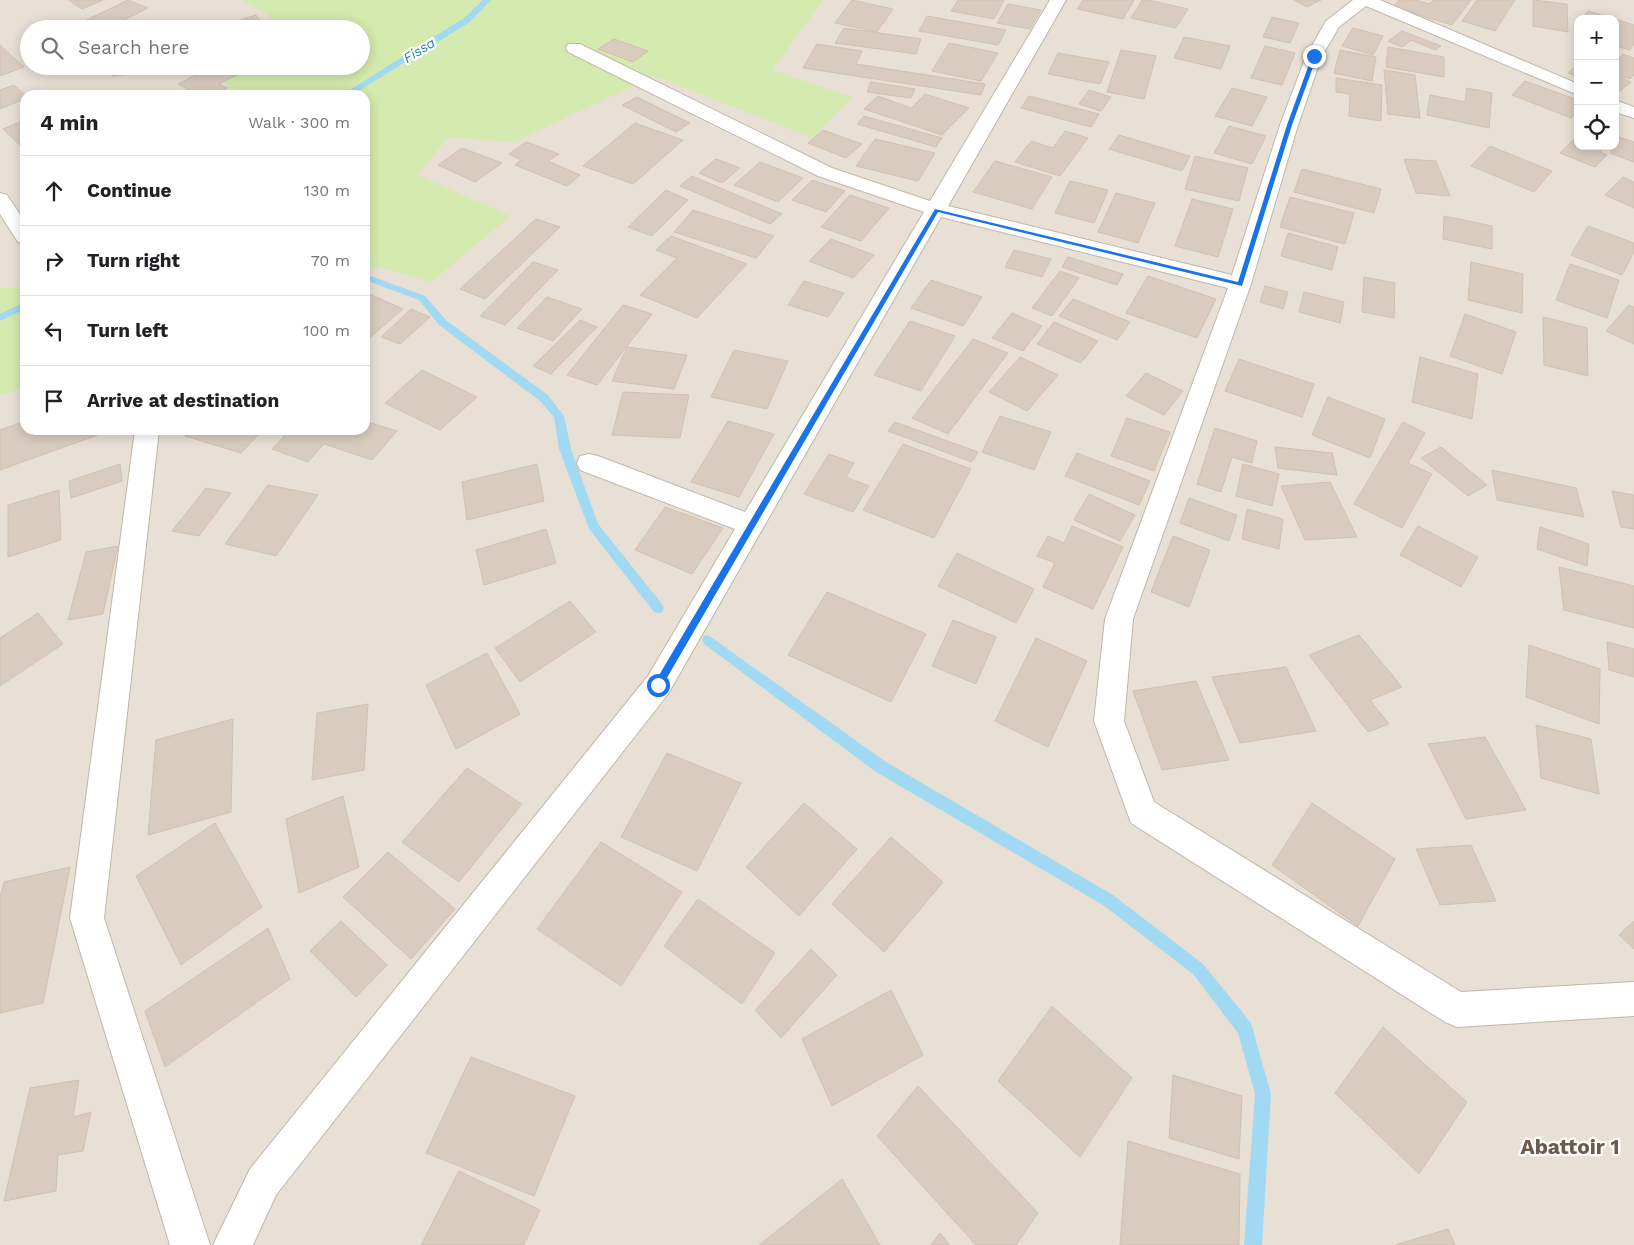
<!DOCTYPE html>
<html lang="en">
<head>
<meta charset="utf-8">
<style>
  body { margin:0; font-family:"Work Sans",sans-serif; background:#f2f2f2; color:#202124 }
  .controls { position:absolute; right:15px; top:15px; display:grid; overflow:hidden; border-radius:10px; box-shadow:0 2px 12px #0003 }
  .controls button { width:45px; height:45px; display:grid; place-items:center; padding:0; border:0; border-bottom:1px solid #e0e0e0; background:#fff; color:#202124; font:25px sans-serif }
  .stop { position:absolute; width:15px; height:15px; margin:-11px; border:4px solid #1a73e8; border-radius:50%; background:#fff }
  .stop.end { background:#1a73e8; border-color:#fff; box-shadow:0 1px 5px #0008 }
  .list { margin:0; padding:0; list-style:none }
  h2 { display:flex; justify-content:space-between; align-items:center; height:65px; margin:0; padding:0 20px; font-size:21px }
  h2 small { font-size:16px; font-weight:400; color:#757577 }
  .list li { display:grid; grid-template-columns:32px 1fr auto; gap:15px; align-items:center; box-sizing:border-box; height:70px; padding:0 20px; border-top:1px solid #e0e0e0 }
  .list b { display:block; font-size:19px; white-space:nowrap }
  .list em { font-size:16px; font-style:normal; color:#757577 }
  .icon { flex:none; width:28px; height:28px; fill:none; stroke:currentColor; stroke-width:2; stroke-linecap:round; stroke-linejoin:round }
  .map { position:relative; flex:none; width:1634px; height:1245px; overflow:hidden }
  .search { position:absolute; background:#fff; box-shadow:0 2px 12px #0003; left:20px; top:20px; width:350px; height:55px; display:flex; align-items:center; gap:12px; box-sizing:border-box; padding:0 18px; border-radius:28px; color:#757577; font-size:19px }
  .panel { position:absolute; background:#fff; box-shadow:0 2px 12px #0003; left:20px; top:90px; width:350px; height:345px; border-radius:15px }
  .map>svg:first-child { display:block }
  .residential { fill:#e8e0d5; fill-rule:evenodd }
  .green { fill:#d5eaae }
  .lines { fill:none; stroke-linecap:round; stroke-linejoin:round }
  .stream { fill:#a1d9f3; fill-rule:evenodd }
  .building { fill:#d9ccbf; stroke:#d1c0af }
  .minor-casing { stroke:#c0b6a9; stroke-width:2 }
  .minor { fill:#fff; fill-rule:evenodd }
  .route { fill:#1a73e8 }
  .labels { text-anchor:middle; stroke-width:4.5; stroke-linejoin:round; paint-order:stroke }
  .far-water-label { font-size:14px; font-style:italic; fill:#287da7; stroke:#fff }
  .near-quarter-label { font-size:21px; font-weight:bold; fill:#6b5b4c; stroke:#fff }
</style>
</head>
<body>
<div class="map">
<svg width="1634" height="1245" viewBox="0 0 1634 1245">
  <rect width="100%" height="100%" fill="#f4efe7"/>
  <!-- residential -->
  <path class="residential" d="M0 0H1634V1245H0ZM1578 19H1615V146H1578ZM29 29H361V66H29ZM25 95H365V430H25Z"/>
  <!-- green -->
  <g class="green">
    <polygon points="241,0 823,0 772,70 852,97 813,138 654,76 515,142 448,137 418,175 510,216 431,282 379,267 365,267 365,95 238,95 207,67 361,66 361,29 268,29 270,15"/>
    <polygon points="0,288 25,288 25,387 0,396"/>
  </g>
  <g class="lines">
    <!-- stream -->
    <g class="stream">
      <polygon points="483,0 491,0 470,22 352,95 342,95 464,18"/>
      <polygon points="365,274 425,296 447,321 548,395 564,416 571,449 598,524 662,604 664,608 662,612 658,613 654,612 589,529 559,449 554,417 540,401 439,325 419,300 365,280"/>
      <polygon points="25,302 25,309 0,321 0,314"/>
      <polygon points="708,635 886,762 1113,895 1203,964 1251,1023 1271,1094 1262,1245 1244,1245 1255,1094 1238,1033 1193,974 1103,905 876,772 704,644 702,640 704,636"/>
    </g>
  </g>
  <!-- building -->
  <g class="building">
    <polygon points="68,0 103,0 82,9"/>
    <polygon points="128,0 148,8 106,29 81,29 74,26"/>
    <polygon points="852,0 893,9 877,32 835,23"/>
    <polygon points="958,0 1004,0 994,19 951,11"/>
    <polygon points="1083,0 1134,0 1123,19 1077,9"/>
    <polygon points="1142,0 1148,0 1188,9 1176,28 1131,18"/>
    <polygon points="1294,0 1321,0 1307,7"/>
    <polygon points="1399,0 1416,0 1430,4 1433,0 1471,0 1452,25 1393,7"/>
    <polygon points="1477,0 1515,0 1495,31 1462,21"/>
    <polygon points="1533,0 1567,4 1568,32 1533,26"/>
    <polygon points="1008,4 1041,10 1030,29 997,23"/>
    <polygon points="1588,11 1614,19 1582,19"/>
    <polygon points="256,15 262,23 252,26 254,29 234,29 244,26 240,20"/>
    <polygon points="927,16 1006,30 998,45 919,31"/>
    <polygon points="1272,17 1299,23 1290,43 1263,37"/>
    <polygon points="1615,19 1634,25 1634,44 1630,50 1615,46"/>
    <polygon points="844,28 921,39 916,54 835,43"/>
    <polygon points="1353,28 1383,36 1373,55 1342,46"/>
    <polygon points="1402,31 1441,46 1435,50 1411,40 1402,47 1388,41"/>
    <polygon points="1184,37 1230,46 1221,69 1174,58"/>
    <polygon points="614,39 648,51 633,62 598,49"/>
    <polygon points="949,43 998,53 981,81 932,71"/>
    <polygon points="817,44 862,51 856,64 985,84 981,95 803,68"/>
    <polygon points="0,45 24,67 0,76"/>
    <polygon points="1265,46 1295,53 1282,85 1251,78"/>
    <polygon points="1388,47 1444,57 1444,77 1386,67"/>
    <polygon points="1121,50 1156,56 1144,99 1107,92"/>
    <polygon points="1340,50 1376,57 1372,81 1334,73"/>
    <polygon points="1058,53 1109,62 1100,84 1048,74"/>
    <polygon points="1623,54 1634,58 1634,75 1630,79 1615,74 1615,62"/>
    <polygon points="1577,64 1578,65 1578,77 1568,73"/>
    <polygon points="116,66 163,66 161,71 112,76"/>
    <polygon points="214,66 224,66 239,74 219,84 228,88 213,95 198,95 178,84"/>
    <polygon points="1384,70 1415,75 1420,118 1388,114"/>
    <polygon points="1615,75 1631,82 1618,92 1615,91"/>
    <polygon points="1336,78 1382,85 1381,121 1349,116 1350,94 1336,92"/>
    <polygon points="1525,81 1578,100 1578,111 1571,118 1512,95"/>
    <polygon points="871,82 915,89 911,98 867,92"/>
    <polygon points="14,85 25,95 25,99 0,109 0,90"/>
    <polygon points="1232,88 1267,97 1252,126 1215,116"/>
    <polygon points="1467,88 1492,93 1489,128 1427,115 1430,95 1465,102"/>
    <polygon points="1089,90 1111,97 1101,111 1079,104"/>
    <polygon points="925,94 969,108 942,135 864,109 878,96 911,108"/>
    <polygon points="1029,96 1099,114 1091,127 1021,108"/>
    <polygon points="637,97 690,123 676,132 622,105"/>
    <polygon points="864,116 942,138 936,147 857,124"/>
    <polygon points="25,120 25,150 3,129"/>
    <polygon points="635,123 683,140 633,184 583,166"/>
    <polygon points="1229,126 1266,136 1252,164 1214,153"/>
    <polygon points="823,130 862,144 846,158 808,143"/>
    <polygon points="1065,131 1088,138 1060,176 1015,162 1031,141 1053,148"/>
    <polygon points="1119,135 1190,156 1182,171 1109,149"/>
    <polygon points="1578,135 1578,146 1606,146 1600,152 1607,155 1595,167 1560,153"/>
    <polygon points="1619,137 1634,142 1634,162 1610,153"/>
    <polygon points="875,139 935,153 918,181 856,166"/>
    <polygon points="526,142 559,154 548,161 580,175 567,186 515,165 521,160 509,154"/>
    <polygon points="1490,146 1552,171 1534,192 1471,166"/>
    <polygon points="462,148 502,163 475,182 438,165"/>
    <polygon points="1195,156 1248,168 1239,201 1185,189"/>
    <polygon points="716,159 740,168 722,183 699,173"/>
    <polygon points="1404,159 1436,161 1450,196 1416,193"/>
    <polygon points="995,161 1052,177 1032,209 973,192"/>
    <polygon points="760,162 803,178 778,202 734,185"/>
    <polygon points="1302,169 1381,189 1374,213 1294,192"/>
    <polygon points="692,176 782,214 770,224 680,186"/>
    <polygon points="1623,177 1634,182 1634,208 1605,195"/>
    <polygon points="812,180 845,191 826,212 792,200"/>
    <polygon points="1070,181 1108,190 1094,223 1055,213"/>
    <polygon points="666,190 688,200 652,236 628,227"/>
    <polygon points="1116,193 1155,203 1138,243 1098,232"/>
    <polygon points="850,195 889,208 861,241 821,227"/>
    <polygon points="1290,197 1354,213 1345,244 1280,227"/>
    <polygon points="1192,199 1233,209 1218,257 1175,246"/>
    <polygon points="693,210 774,236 756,258 674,232"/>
    <polygon points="1444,216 1492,226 1492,249 1443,239"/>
    <polygon points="536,219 560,227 485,299 460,289"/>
    <polygon points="1588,226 1634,243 1634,252 1622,275 1571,255"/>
    <polygon points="1288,233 1338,247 1332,270 1281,256"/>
    <polygon points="671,236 747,264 697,318 640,295 677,258 656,250"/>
    <polygon points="831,239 874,255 853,278 809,261"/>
    <polygon points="1014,250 1051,259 1042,277 1005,267"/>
    <polygon points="1068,257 1123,274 1117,285 1062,267"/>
    <polygon points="533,262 558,270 505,325 480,316"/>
    <polygon points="1471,262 1523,274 1522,313 1468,300"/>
    <polygon points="1570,264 1619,280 1607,318 1556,300"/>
    <polygon points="1060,271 1079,278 1052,316 1032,308"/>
    <polygon points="1148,276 1216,299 1197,338 1126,313"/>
    <polygon points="1364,277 1395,283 1394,318 1362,312"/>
    <polygon points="931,280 982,297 963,326 911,308"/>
    <polygon points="804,281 844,293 828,317 788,305"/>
    <polygon points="1265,286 1288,292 1283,309 1260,302"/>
    <polygon points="365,292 403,309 367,340 365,339"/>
    <polygon points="1304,292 1344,302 1340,323 1299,312"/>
    <polygon points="547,297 582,309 553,341 517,328"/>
    <polygon points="1073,299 1130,322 1117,340 1059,316"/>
    <polygon points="623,305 652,314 597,385 567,375"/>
    <polygon points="1629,305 1634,307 1634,344 1606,331"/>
    <polygon points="411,309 430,317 400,344 381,337"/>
    <polygon points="1012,313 1042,326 1023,351 992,338"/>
    <polygon points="1465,314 1516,332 1502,374 1450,356"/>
    <polygon points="1543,317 1587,328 1588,376 1544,365"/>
    <polygon points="580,320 597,327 551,374 533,366"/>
    <polygon points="910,321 955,336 921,391 874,375"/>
    <polygon points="1054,322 1098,341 1081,363 1037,344"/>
    <polygon points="973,339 1008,353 948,434 912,418"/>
    <polygon points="627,347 687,355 674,389 612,381"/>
    <polygon points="734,350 788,361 767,409 711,397"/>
    <polygon points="1020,357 1058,375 1027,411 989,392"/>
    <polygon points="1420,357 1478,374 1472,419 1412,402"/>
    <polygon points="1239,359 1314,384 1302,417 1225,391"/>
    <polygon points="422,370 477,397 440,430 385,403"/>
    <polygon points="1146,373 1183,391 1164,415 1126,396"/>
    <polygon points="623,392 689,395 680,438 612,435"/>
    <polygon points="1328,397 1385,419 1370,458 1312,435"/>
    <polygon points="1000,416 1051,432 1034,470 982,452"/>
    <polygon points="1127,418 1170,432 1154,471 1111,456"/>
    <polygon points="25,421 25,430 102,430 103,433 0,470 0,430"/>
    <polygon points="365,421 397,431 372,460 324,444 308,462 272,449 290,430 365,430"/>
    <polygon points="728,421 774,434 739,497 691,482"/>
    <polygon points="895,422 978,452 972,462 888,431"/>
    <polygon points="1403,422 1425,433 1408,463 1432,474 1402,528 1354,504"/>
    <polygon points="1215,428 1257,441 1252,463 1232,457 1221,492 1197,484"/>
    <polygon points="191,430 263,430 241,453 185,436"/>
    <polygon points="903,444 971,469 934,538 863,510"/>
    <polygon points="1275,447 1332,453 1337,475 1278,468"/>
    <polygon points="1441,447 1487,485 1468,496 1421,458"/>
    <polygon points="1077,453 1150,481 1139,505 1065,476"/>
    <polygon points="829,454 854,463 846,477 869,486 853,512 804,494"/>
    <polygon points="120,464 122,481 71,498 69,481"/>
    <polygon points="537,464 544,501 467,520 462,482"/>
    <polygon points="1243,464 1279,474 1272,506 1236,496"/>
    <polygon points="1492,470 1576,488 1584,517 1497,500"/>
    <polygon points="1330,482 1357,537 1305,540 1281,486"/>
    <polygon points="268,485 318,495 276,556 225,544"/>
    <polygon points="206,488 231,493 199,536 172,531"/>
    <polygon points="59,490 61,540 8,557 8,505"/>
    <polygon points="1612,491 1634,495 1634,529 1621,527"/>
    <polygon points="1089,494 1135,515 1120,541 1074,520"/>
    <polygon points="1189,498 1237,515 1229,541 1180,523"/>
    <polygon points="665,507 723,528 692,574 635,550"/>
    <polygon points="1247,509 1283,519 1279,549 1242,539"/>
    <polygon points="1072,526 1123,547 1093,609 1043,587 1055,563 1037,556 1048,536 1064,543"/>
    <polygon points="1418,526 1478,557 1461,587 1400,555"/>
    <polygon points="1540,527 1589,544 1587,566 1537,549"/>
    <polygon points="546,529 556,563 484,585 476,550"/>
    <polygon points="1173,536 1210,550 1189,607 1151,592"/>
    <polygon points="118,546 103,614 68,620 86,552"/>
    <polygon points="957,553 1034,589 1016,623 938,586"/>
    <polygon points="1559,567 1634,586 1634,628 1564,610"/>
    <polygon points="827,592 926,634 891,702 788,655"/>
    <polygon points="570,601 596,632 520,682 495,648"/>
    <polygon points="38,613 63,644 0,686 0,638"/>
    <polygon points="953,620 996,637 976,684 932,666"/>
    <polygon points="1359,635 1402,687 1370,700 1389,724 1368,732 1309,655"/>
    <polygon points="1036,638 1087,661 1048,747 995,721"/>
    <polygon points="1607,642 1634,649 1634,677 1609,670"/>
    <polygon points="1529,645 1600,669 1599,724 1526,697"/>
    <polygon points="487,653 520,714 456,749 426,685"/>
    <polygon points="1286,667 1316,731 1240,743 1212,677"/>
    <polygon points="1196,681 1229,760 1162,770 1133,691"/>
    <polygon points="368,704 364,770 312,780 317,713"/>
    <polygon points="233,719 231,812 148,835 156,740"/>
    <polygon points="1536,725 1591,739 1599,794 1541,778"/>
    <polygon points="1485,737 1526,810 1466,819 1428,744"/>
    <polygon points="667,753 741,783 697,871 621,837"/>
    <polygon points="467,768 522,804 459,882 402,842"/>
    <polygon points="343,796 359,867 299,893 286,819"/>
    <polygon points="804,803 857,849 799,916 746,867"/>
    <polygon points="1312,803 1395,859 1358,926 1272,865"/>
    <polygon points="215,823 262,907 181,965 136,876"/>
    <polygon points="891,837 943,882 884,952 832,904"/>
    <polygon points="601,842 682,892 621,986 537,929"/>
    <polygon points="1471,845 1496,901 1440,905 1416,849"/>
    <polygon points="388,852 455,909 411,959 343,897"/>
    <polygon points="70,867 43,1003 0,1013 0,897 4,882"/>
    <polygon points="698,899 775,953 742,1004 664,946"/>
    <polygon points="341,921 387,965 356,997 310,951"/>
    <polygon points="1634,921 1634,949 1619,935"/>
    <polygon points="268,928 290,979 165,1067 145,1011"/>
    <polygon points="811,949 837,975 781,1038 755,1010"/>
    <polygon points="891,990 923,1055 832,1106 802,1039"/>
    <polygon points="1052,1006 1132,1078 1080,1157 998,1081"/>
    <polygon points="1383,1027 1467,1102 1419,1174 1335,1093"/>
    <polygon points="471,1057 575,1096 534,1196 426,1153"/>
    <polygon points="1173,1075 1242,1096 1239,1159 1169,1138"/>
    <polygon points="79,1080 73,1117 91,1112 83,1151 58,1155 56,1191 4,1201 30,1088"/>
    <polygon points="918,1086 1038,1213 1016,1245 976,1245 877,1136"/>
    <polygon points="1128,1141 1240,1174 1239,1245 1120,1245"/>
    <polygon points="459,1171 540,1210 524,1245 421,1245"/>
    <polygon points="842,1179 880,1245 759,1245"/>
    <polygon points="1448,1229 1455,1245 1395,1245"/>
    <polygon points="940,1233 950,1245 931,1245"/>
  </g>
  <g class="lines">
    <defs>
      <g id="minor">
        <polygon points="1050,0 1066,0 948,206 1232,275 1280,125 1306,56 1326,21 1353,0 1380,0 1578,84 1578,95 1366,6 1339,27 1322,56 1298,125 1251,284 1133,619 1124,721 1154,802 1461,992 1634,982 1634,1016 1457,1027 1445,1022 1131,823 1094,721 1105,619 1228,288 941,217 668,694 276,1195 253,1245 213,1245 250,1169 648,676 735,529 580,470 577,463 580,456 589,454 598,456 745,512 924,212 818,176 568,52 566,48 568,44 580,44 832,168 930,201"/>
        <polygon points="1615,100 1634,107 1634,118 1615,112"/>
        <polygon points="0,193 7,195 25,222 25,243 18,242 0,214"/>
        <polygon points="135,430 159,430 104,918 210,1245 170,1245 70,918"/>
      </g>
    </defs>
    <!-- minor casing -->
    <use href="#minor" class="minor-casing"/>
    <!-- minor -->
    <use href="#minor" class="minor"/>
  </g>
  <!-- route -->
  <polygon class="route" points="1314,54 1317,56 1292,125 1242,286 938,212 661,688 655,688 655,682 935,209 1238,282 1287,125 1312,56"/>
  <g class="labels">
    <!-- far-water labels -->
    <g class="far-water-label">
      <text transform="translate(419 50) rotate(-32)" y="5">Fissa</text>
    </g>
    <!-- near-quarter labels -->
    <g class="near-quarter-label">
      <text x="1570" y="1154">Abattoir 1</text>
    </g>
  </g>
</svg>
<div class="controls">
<button>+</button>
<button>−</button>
<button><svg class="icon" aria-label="locate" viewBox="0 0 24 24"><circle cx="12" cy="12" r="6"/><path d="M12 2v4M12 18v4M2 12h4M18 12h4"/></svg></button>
</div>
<div class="stop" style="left:658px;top:685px"></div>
<div class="stop end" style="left:1314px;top:56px"></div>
<div class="search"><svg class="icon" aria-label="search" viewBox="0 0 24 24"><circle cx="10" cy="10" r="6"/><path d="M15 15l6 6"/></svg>Search here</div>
<section class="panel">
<h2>4 min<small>Walk · 300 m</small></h2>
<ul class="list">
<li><svg class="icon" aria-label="ahead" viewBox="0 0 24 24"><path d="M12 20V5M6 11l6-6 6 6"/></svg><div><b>Continue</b></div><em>130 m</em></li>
<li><svg class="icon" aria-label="right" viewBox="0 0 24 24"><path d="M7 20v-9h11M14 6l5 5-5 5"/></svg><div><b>Turn right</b></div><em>70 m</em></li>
<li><svg class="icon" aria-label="left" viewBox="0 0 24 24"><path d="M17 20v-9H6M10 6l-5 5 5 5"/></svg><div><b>Turn left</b></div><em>100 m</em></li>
<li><svg class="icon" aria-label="arrive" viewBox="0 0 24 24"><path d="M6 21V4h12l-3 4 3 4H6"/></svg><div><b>Arrive at destination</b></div></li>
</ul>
</section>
</div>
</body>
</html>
